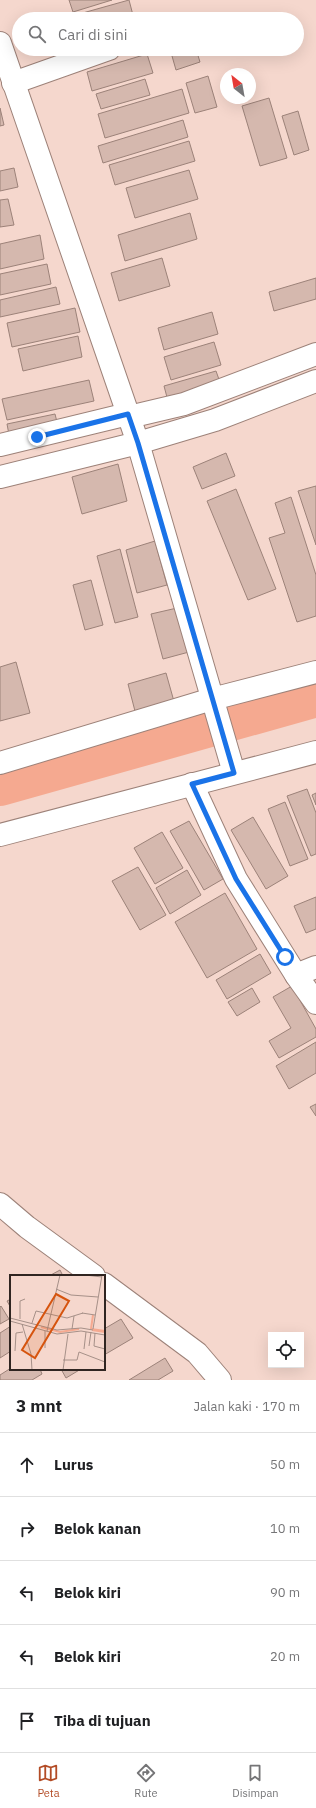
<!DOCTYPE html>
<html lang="id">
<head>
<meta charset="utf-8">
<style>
  body { margin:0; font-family:"IBM Plex Sans",sans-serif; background:#f2f2f2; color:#202124 }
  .controls { position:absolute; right:12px; bottom:12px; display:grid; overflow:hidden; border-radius:0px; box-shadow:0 4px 16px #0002 }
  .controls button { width:36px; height:36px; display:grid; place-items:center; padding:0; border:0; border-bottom:1px solid #e0e0e0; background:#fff; color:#202124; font:20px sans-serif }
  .compass { position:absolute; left:220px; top:68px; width:36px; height:36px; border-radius:50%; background:#fff; box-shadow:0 4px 16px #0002; rotate:329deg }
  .stop { position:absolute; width:12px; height:12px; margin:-9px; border:3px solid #1a73e8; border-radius:50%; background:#fff }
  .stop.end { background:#1a73e8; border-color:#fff; box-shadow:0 1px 4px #0008 }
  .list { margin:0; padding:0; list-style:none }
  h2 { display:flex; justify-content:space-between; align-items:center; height:52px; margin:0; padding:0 16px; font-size:17px }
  h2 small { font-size:13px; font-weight:400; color:#757577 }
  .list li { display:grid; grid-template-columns:26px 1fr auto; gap:12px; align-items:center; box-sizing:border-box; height:64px; padding:0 16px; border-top:1px solid #e0e0e0 }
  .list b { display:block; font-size:15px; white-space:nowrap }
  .list em { font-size:13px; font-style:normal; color:#757577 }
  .icon { flex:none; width:22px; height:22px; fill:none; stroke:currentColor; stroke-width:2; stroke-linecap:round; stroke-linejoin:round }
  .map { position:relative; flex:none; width:316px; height:1380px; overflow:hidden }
  .search { position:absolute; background:#fff; box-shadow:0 4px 16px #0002; left:12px; right:12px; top:12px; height:44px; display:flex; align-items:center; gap:10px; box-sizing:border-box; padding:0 14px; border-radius:22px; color:#757577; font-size:15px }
  .sheet { height:372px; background:#fff }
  nav { display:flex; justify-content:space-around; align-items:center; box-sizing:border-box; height:56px; border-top:1px solid #e0e0e0; background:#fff; font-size:11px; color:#757577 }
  nav a { display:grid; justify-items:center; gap:2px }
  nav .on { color:#b34c26 }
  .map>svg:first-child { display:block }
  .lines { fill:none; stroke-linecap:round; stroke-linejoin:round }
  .river { stroke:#f5a990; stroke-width:48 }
  .building { fill:#d5b8ae; stroke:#9c8279 }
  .minor-casing { stroke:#9d8279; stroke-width:24 }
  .minor { stroke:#fff; stroke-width:22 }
  .route { stroke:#1a73e8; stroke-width:5 }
  .inset-river { fill:none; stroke:#f5a990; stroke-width:2 }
  .inset-road { fill:none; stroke:#a69088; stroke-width:1 }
  .view { fill:#d6540e; fill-opacity:0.15; stroke:#d6540e; stroke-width:2 }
  .inset-edge { fill:none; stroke:#302521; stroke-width:2 }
</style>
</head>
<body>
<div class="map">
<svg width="316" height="1380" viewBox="0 0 316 1380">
  <rect width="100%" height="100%" fill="#f5d7cd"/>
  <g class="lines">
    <!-- river -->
    <polyline class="river" points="0,782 316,693"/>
  </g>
  <!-- building -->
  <g class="building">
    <polygon points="69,0 112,0 73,12"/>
    <polygon points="129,0 134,19 73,19 72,16"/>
    <polygon points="170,49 196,49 200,62 176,70"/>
    <polygon points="147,54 153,73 92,91 87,72"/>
    <polygon points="208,76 217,107 195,113 186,83"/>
    <polygon points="145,79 150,95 101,109 96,94"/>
    <polygon points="182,89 189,113 105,138 98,114"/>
    <polygon points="269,98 287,158 260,166 242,106"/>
    <polygon points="0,108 4,125 0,126"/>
    <polygon points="298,111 309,150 294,155 282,116"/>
    <polygon points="183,120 188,137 103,163 98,146"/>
    <polygon points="189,141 195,161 115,185 109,165"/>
    <polygon points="14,168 18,187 0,191 0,171"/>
    <polygon points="189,170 198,199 135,218 126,188"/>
    <polygon points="8,199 14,225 0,227 0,200"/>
    <polygon points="190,213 197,239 125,261 118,235"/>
    <polygon points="40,235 44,259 0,269 0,244"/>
    <polygon points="162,258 170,286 119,301 111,273"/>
    <polygon points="47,264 51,284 0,295 0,274"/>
    <polygon points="316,278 316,299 274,311 269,292"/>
    <polygon points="56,287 60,304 0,317 0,300"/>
    <polygon points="75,308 80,332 12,347 7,323"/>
    <polygon points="212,312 218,334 164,350 158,328"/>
    <polygon points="78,336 82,357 23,371 18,349"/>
    <polygon points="214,342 221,365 171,380 164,357"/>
    <polygon points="216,371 221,385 168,401 164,386"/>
    <polygon points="89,380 94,401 7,420 2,399"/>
    <polygon points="55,414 59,430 10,440 7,424"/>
    <polygon points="226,453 235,476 202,489 193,467"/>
    <polygon points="118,464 127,501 82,514 72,477"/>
    <polygon points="316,486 316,545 298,491"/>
    <polygon points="236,489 276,589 248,600 207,501"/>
    <polygon points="291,497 316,575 316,616 297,622 269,538 285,533 275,503"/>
    <polygon points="155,541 167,585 137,593 126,550"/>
    <polygon points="120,549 138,617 115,623 97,556"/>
    <polygon points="91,580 103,625 85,630 73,585"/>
    <polygon points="177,608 189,652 163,659 151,614"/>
    <polygon points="16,662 30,713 0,721 0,667"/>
    <polygon points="166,673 175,705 136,715 128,684"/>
    <polygon points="307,789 316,813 316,854 311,856 287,796"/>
    <polygon points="316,793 316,805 312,795"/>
    <polygon points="285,802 308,859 290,866 268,809"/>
    <polygon points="253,817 288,876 266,889 231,830"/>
    <polygon points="189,821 223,879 204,890 170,831"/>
    <polygon points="162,832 183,868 155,884 134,848"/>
    <polygon points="138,867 166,915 140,930 112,881"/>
    <polygon points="187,870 201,895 170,914 156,888"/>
    <polygon points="225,893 257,949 207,978 175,922"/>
    <polygon points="316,897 316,929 306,933 294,906"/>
    <polygon points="260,954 271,973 227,999 216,980"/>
    <polygon points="292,986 316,1029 316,1037 279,1058 269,1041 291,1028 273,997"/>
    <polygon points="252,988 260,1002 237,1016 228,1002"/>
    <polygon points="316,1042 316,1073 289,1089 276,1066"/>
    <polygon points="316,1104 316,1116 310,1107"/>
    <polygon points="60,1270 63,1276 49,1276"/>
    <polygon points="11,1299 11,1308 7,1301"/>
    <polygon points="1,1306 9,1319 0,1324 0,1307"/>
    <polygon points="121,1319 133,1338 104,1355 104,1329"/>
    <polygon points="11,1326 11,1351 0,1358 0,1333"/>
    <polygon points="165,1358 173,1371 158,1380 129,1380"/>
    <polygon points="11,1368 40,1369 42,1374 32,1380 0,1380 0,1375"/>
    <polygon points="61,1369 81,1369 66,1378"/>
  </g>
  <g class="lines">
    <defs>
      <g id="minor">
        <polyline points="0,43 138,443 234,773"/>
        <polyline points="13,83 109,49"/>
        <polyline points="129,417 184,404 316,354"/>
        <polyline points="0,445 128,414"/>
        <polyline points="0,477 138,443 215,420 316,381"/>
        <polyline points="0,763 212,699 316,672"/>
        <polyline points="192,784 236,879 296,975 316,1003"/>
        <polyline points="0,835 316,752"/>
        <polyline points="296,975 316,967"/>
        <polyline points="0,1204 27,1227 94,1276"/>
        <polyline points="104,1284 197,1353 220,1380"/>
      </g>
    </defs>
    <!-- minor casing -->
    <use href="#minor" class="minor-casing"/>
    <!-- minor -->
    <use href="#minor" class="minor"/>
  </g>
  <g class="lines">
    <!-- route -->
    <polyline class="route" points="37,437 128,414 138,443 234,773 192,784 236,879 285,957"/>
  </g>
  <!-- overview -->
  <g transform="translate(10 1275)">
    <rect width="95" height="95" fill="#f5d7cd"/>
    <path class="inset-river" d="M83 40 81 54 95 56M31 52 50 57 69 54M82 55 95 57"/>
    <path class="inset-road" d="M75 0 92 2M46 14 61 20 88 22M72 38 85 40M0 43 47 55 71 53 83 55M10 44V26L15 24M0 46 47 59 71 56 95 60M22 48 26 36 57 43 73 38M12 49 21 79 22 95M62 54 64 41M83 54 92 0M35 56V73M37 56 50 0M85 58 84 71 95 74M79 71 81 57M74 74 76 57M5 76 6 58 13 57M53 85H67L69 77 95 87M53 95 58 59"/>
    <path class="view" d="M46 19 59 26 25 83 12 75Z"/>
    <rect width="95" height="95" class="inset-edge"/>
  </g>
</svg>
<div class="controls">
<button><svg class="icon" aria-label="locate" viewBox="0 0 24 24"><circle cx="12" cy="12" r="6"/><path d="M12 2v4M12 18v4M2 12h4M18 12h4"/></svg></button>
</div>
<svg class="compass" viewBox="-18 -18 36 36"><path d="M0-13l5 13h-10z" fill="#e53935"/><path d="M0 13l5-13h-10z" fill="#757577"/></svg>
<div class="stop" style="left:285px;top:957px"></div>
<div class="stop end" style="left:37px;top:437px"></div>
<div class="search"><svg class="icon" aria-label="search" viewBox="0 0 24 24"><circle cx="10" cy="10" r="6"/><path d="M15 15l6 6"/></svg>Cari di sini</div>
</div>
<section class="sheet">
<h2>3 mnt<small>Jalan kaki · 170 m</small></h2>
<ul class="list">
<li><svg class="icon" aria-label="ahead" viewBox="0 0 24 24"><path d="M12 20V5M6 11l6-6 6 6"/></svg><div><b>Lurus</b></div><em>50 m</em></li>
<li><svg class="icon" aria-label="right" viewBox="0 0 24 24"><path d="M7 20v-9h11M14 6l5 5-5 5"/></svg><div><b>Belok kanan</b></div><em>10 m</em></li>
<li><svg class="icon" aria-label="left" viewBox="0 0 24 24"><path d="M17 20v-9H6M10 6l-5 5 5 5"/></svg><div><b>Belok kiri</b></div><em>90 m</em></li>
<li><svg class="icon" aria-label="left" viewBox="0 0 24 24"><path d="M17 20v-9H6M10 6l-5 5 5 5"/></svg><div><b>Belok kiri</b></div><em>20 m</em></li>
<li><svg class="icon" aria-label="arrive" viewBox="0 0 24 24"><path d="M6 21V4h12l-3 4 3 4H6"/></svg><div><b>Tiba di tujuan</b></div></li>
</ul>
</section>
<nav>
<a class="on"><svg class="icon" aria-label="map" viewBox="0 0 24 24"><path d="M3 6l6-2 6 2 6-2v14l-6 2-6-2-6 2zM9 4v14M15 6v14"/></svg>Peta</a>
<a><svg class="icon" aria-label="directions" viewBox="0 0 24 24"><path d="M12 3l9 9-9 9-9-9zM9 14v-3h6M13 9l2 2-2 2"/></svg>Rute</a>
<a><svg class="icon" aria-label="saved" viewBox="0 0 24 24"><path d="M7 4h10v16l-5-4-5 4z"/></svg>Disimpan</a>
</nav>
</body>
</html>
